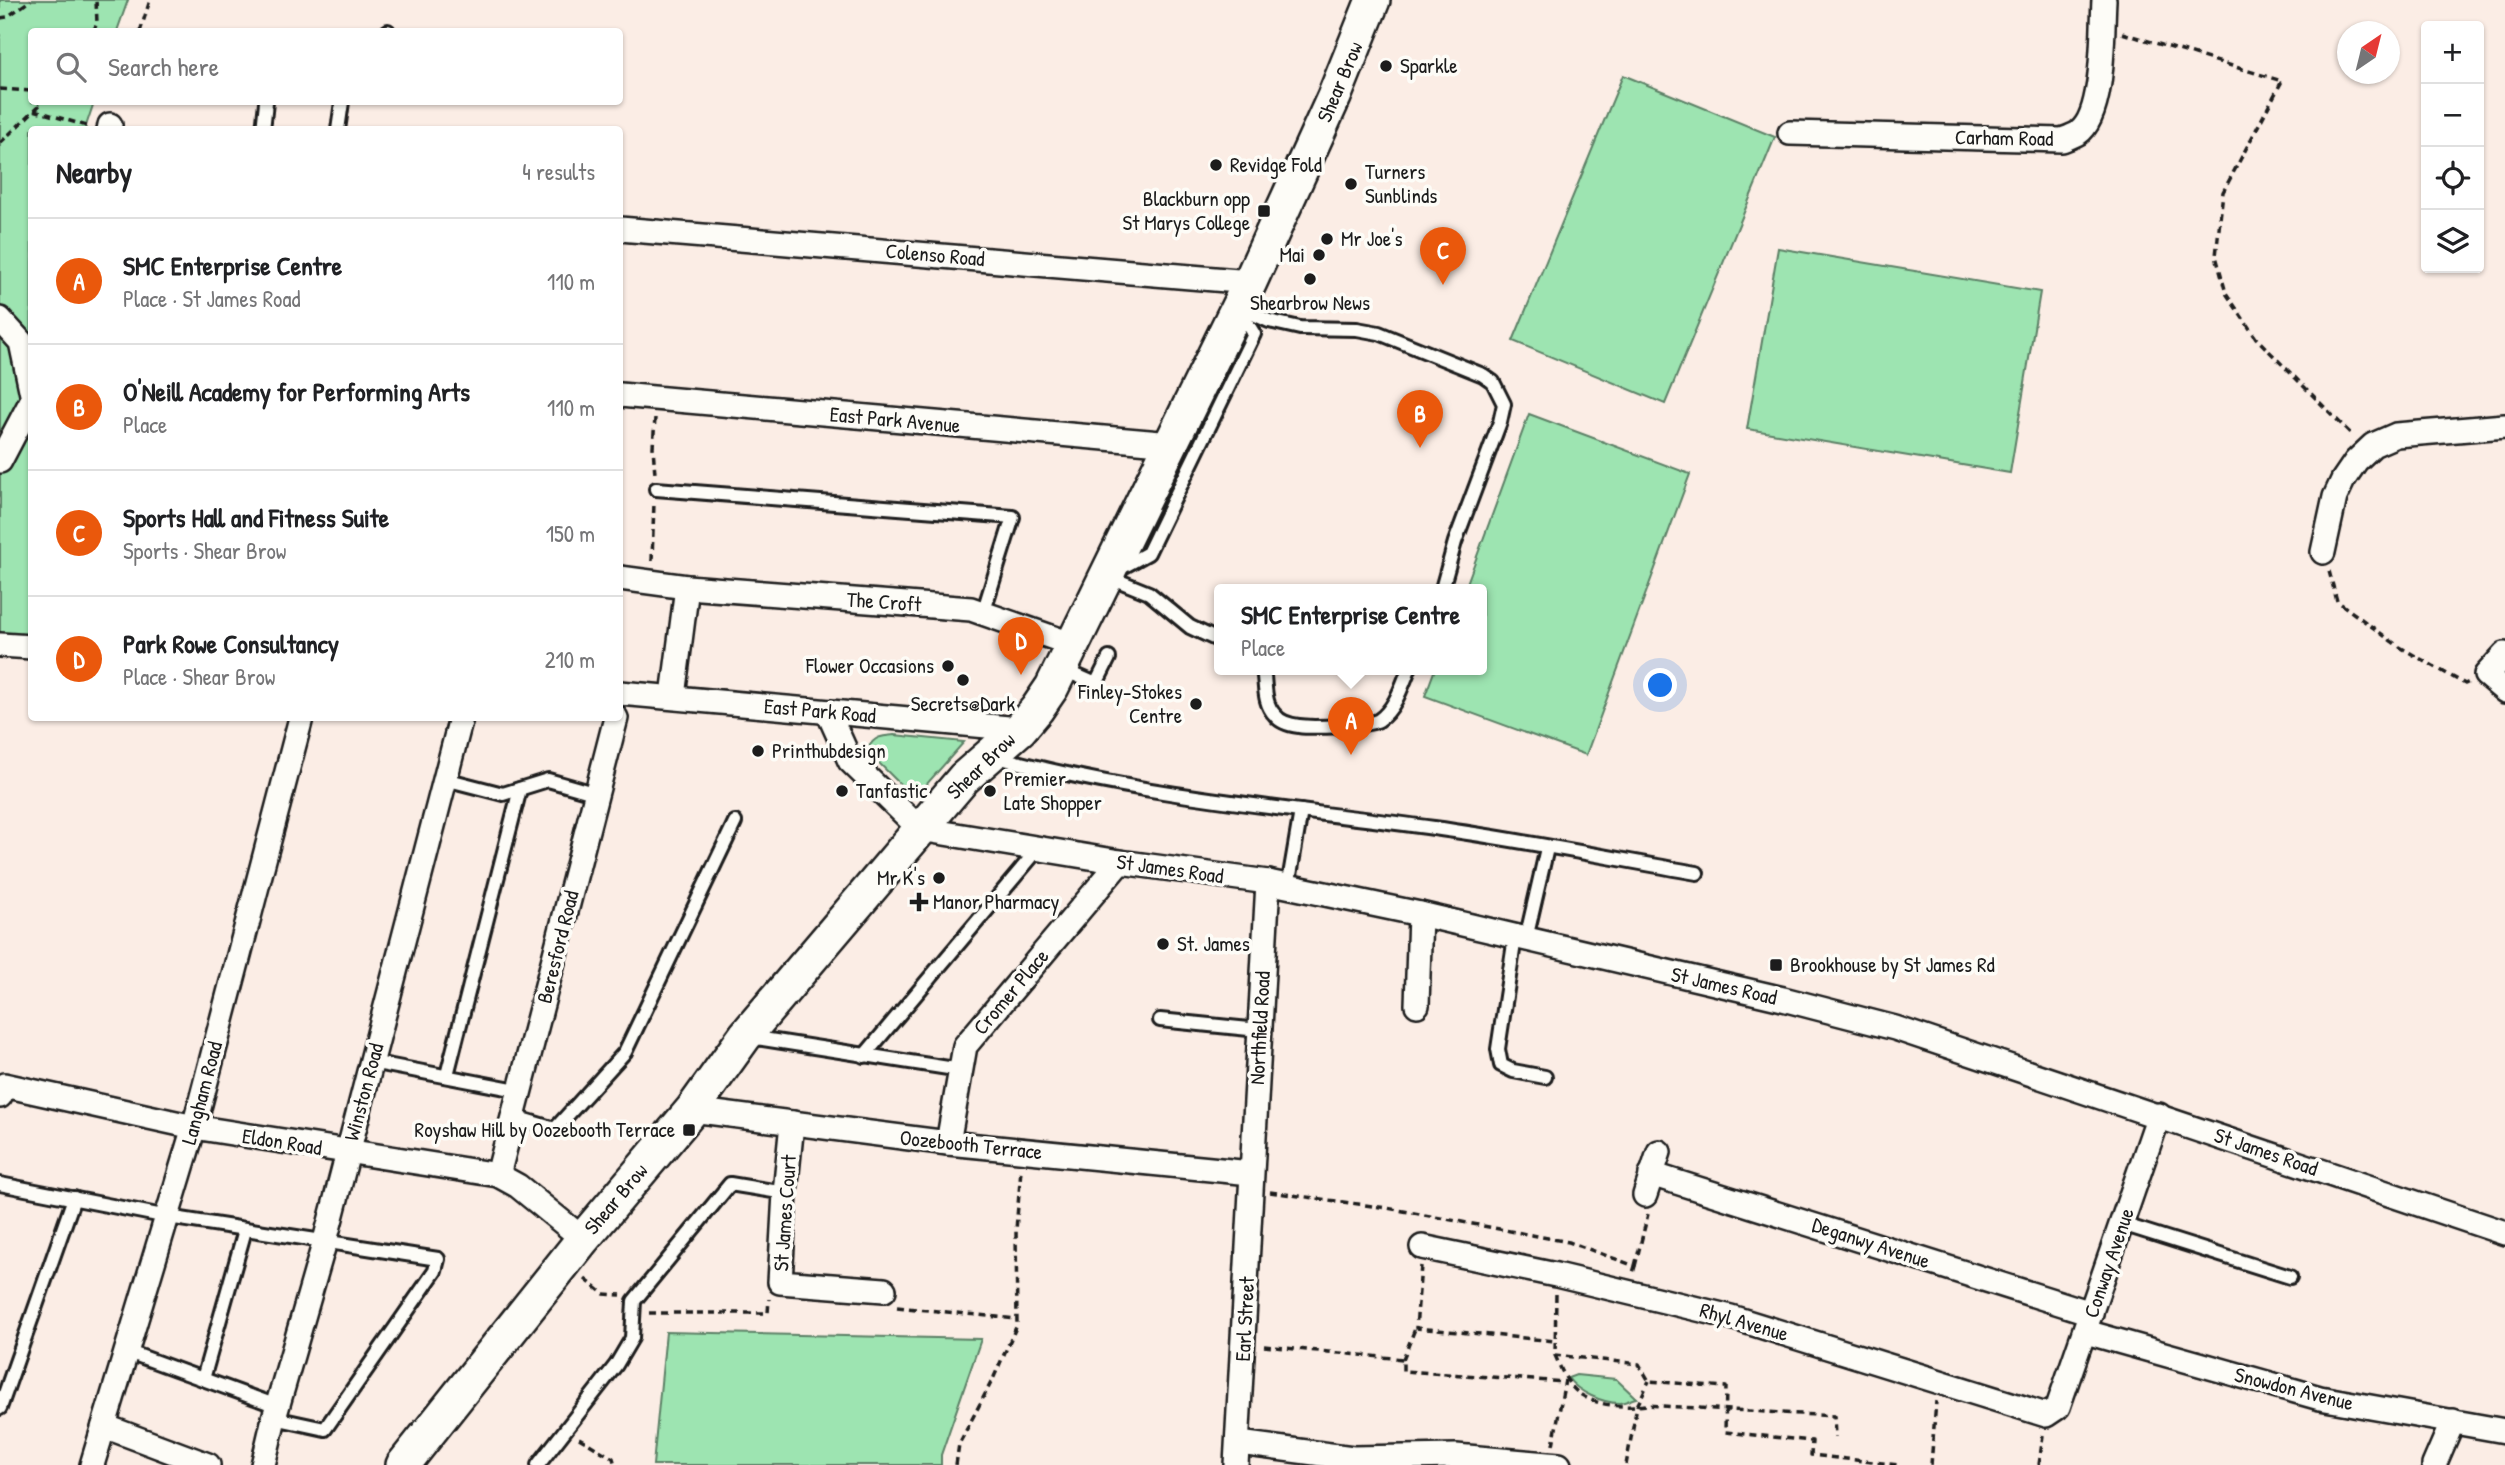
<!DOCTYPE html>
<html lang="en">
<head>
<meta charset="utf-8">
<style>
  body { margin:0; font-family:"Patrick Hand",sans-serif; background:#f6f6f6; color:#202124 }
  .controls { position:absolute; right:21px; top:21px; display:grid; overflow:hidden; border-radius:7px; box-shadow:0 2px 5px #0004 }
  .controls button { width:63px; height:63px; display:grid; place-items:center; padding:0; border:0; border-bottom:2px solid #e0e0e0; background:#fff; color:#202124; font:35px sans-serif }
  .compass { position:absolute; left:2337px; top:21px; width:63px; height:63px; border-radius:50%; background:#fff; box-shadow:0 2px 5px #0004; rotate:35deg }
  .you { position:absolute; left:1661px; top:686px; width:24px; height:24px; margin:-18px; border:5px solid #fff; border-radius:50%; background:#1a73e8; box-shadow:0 0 0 10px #1a73e833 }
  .badge { display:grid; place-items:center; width:46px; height:46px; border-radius:50%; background:#ea580c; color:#fff; font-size:23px; font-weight:700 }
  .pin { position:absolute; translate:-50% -58px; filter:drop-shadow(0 2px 4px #0008) }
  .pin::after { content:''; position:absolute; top:37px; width:24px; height:21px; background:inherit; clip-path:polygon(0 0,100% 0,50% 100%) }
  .popup { position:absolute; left:1214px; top:584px; width:273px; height:91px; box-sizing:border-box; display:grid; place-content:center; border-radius:7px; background:#fff; filter:drop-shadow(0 2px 5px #0005); font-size:23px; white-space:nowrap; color:#757577 }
  .popup b { font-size:26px; color:#202124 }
  .popup::after { content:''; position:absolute; left:50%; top:100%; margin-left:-14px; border:14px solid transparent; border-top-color:#fff }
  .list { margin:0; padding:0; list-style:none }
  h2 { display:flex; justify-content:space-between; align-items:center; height:91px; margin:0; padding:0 28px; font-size:30px }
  h2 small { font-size:23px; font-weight:400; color:#757577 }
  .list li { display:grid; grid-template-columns:46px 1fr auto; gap:21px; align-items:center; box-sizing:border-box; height:126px; padding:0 28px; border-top:2px solid #e0e0e0 }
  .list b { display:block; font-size:26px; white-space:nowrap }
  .list p { margin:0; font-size:23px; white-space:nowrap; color:#757577 }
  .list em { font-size:23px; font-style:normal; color:#757577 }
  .icon { flex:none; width:38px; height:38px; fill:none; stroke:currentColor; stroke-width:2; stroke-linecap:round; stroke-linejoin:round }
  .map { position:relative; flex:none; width:2505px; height:1465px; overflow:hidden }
  .search { position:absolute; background:#fff; box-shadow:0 2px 5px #0004; left:28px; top:28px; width:595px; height:77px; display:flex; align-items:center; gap:18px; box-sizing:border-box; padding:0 24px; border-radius:7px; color:#757577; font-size:26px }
  .panel { position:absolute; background:#fff; box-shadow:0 2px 5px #0004; left:28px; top:126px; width:595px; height:595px; border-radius:7px }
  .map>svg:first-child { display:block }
  .green { fill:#9de4b1; stroke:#5c8066; stroke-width:2 }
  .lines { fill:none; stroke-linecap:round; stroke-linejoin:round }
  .lane-casing { stroke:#1c1c1c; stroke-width:18 }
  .street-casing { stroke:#1c1c1c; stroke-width:28 }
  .secondary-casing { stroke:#1c1c1c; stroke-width:38 }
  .path { stroke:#1c1c1c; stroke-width:3.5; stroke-dasharray:7 5; stroke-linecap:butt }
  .lane { stroke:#fdfcf7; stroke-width:12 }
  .street { stroke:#fdfcf7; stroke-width:23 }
  .secondary { stroke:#fdfcf7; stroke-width:33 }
  .poi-dot { fill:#1c1c1c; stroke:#fdfcf7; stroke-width:2.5 }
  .labels { text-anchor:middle; stroke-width:7; stroke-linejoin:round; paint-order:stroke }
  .poi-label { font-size:21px; fill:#1c1c1c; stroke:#fdfcf7; text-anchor:start }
  .street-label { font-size:21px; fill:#1c1c1c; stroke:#fdfcf7 }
</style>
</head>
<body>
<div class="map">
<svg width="2505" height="1465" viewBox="0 0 2505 1465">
  <rect width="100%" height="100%" fill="#fbede5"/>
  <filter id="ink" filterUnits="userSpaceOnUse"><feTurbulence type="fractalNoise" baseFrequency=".0143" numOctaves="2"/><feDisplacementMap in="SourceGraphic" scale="14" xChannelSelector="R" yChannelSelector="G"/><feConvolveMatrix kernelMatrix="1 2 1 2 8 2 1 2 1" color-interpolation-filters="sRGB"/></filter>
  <g filter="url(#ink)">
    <!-- green -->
    <g class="green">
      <polygon points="0,0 128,0 117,31 32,32 32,102 94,102 85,129 32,130 31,634 0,636"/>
      <polygon points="1623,75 1775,137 1665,404 1513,341"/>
      <polygon points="1778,248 2040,292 2010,473 1747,429"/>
      <polygon points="1529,414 1690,474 1586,755 1425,696 1435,669 1482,669 1482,589 1465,589"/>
      <path d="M894 735 964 742 918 794 912 796 871 755 868 748C875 736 882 736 894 735Z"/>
      <polygon points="666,1332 981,1339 941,1455 941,1465 653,1465"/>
      <path d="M1576 1375 1616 1379 1636 1398C1631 1399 1624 1403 1619 1403 1602 1403 1578 1392 1568 1378Z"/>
    </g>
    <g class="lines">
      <defs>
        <g id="lane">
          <polyline points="387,32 388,31"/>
          <polyline points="263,130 266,102"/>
          <polyline points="338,130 342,102"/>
          <polyline points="1238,307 1269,321 1300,328 1357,329 1379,333 1483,375 1493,382 1504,404 1500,422 1455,542 1442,589"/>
          <polyline points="656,489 1013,517 983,613"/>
          <polyline points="1119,569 1148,553 1254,334 1240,311"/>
          <polyline points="1107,576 1149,593 1190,627 1220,641"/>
          <polyline points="1062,669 1096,684 1109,658"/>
          <path d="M1263 669C1266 685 1263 703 1275 715 1280 722 1290 725 1299 726 1311 728 1370 726 1379 720 1395 709 1402 686 1409 669"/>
          <path d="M994 756C1137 796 1287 808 1434 828 1522 840 1610 858 1697 873"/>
          <polyline points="445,779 503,794 548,780 597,794"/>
          <polyline points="1288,887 1301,811"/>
          <polyline points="1515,937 1498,1049 1501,1065 1513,1071 1545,1077"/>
          <polyline points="1526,939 1547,848"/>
          <polyline points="1160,1020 1259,1030"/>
          <polyline points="750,1037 961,1070"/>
          <polyline points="864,1056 1039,848"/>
          <polyline points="371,1062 522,1091"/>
          <polyline points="447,1075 520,789"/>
          <polyline points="515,1117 555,1129 625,1052 735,822"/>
          <polyline points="0,1184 168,1217 438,1259 435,1271 325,1429 274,1418"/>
          <polyline points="2122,1224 2290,1277"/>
          <polyline points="126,1351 277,1406"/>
          <polyline points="203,1379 245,1230"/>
          <polyline points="0,1408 74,1198"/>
          <polyline points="538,1465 616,1365 632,1338 634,1301 730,1184 785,1193"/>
        </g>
        <g id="street">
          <polyline points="109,130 110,125"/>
          <path d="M1790 133 2062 140C2067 138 2073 136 2078 133 2105 115 2102 31 2104 0"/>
          <polyline points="620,229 1250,282"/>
          <polyline points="0,319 21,342 32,394"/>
          <polyline points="620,395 1172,444"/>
          <polyline points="0,461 32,400"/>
          <polyline points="2323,552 2335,497 2343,480 2356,461 2373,445 2396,435 2505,426"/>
          <polyline points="620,578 687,587 971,609 1074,645"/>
          <polyline points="0,645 32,647"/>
          <polyline points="2505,654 2486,675 2505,691"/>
          <polyline points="620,693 1020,729"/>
          <polyline points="673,696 687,587"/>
          <polyline points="828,712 850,761 920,829 1120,862 1268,882 1420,914 1783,999 1895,1028 2505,1233"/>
          <polyline points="1417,1005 1420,914"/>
          <polyline points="0,1096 4,1085 194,1127 498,1175 518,1186 583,1239"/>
          <polyline points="692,1110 948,1143 1251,1173"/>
          <polyline points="792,1123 785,1193 780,1282 884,1290"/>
          <polyline points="948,1143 965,1046 1120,862"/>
          <polyline points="1651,1174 2091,1313"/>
          <polyline points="498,1175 616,718"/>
          <polyline points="1645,1195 1659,1152"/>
          <polyline points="1422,1247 1556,1275 1731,1317 2046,1415 2058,1407 2159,1115"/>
          <polyline points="2086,1332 2320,1398 2505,1431"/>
          <polyline points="104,1426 208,1465"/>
          <polyline points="1239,1443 1353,1458 1456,1456 1559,1465"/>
          <polyline points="92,1465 194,1127 301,718"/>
          <polyline points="263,1465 274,1418 325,1241 461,718"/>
          <polyline points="1236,1465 1268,882"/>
          <polyline points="2434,1465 2453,1421"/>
        </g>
        <polyline id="secondary" points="403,1465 583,1239 692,1110 745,1036 964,778 1020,729 1037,709 1052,687 1250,282 1334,97 1373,0"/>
      </defs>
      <!-- lane casing -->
      <use href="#lane" class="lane-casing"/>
      <!-- street casing -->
      <use href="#street" class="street-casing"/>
      <!-- secondary casing -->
      <use href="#secondary" class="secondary-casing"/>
      <!-- path -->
      <g class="path">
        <polyline points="0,18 7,17 31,0"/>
        <polyline points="93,32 97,23 96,0"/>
        <polyline points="140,32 150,0"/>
        <polyline points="2122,33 2282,81 2223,192 2216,256 2226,293 2256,338 2353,436"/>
        <polyline points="0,89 32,91"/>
        <polyline points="34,110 90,127"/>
        <polyline points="0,143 43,102"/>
        <polyline points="655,418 653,447 655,474"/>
        <polyline points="652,561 654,502"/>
        <polyline points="2329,571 2337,601 2398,646 2465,684 2469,682"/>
        <polyline points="1270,1192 1387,1208 1569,1242 1635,1266 1633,1273"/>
        <polyline points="1421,1266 1416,1328 1555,1341"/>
        <polyline points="1635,1266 1648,1214"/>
        <polyline points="585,1279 604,1294 621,1295"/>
        <polyline points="1556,1294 1555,1355 1639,1364 1649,1381 1726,1387 1725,1432 1812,1441 1811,1455 1899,1465"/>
        <polyline points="897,1307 1017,1319"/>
        <polyline points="649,1313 768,1313 769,1299"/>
        <polyline points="1264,1346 1403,1359 1403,1371 1565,1382"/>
        <path d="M1555 1355C1560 1367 1565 1380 1575 1390 1592 1406 1623 1408 1646 1405L1834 1416 1835 1437"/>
        <polyline points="1403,1359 1415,1329"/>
        <polyline points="579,1438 613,1458 615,1465"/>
        <polyline points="1553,1445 1565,1380"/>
        <polyline points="956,1465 959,1444 994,1377 1017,1325 1016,1230 1021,1169"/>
        <polyline points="1626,1465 1637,1406 1649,1381"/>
        <polyline points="1931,1465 1936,1401"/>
        <polyline points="2039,1465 2043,1435"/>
      </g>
      <!-- lane -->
      <use href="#lane" class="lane"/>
      <!-- street -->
      <use href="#street" class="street"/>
      <!-- secondary -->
      <use href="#secondary" class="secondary"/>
    </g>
  </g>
  <!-- markers -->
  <g class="poi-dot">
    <circle cx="1386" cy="66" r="7"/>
    <circle cx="1216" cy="165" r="7"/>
    <circle cx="1351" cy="184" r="7"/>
    <rect x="1257" y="204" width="14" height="14" rx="3.5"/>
    <circle cx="1327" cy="239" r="7"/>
    <circle cx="1319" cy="255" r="7"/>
    <circle cx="1310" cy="279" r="7"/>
    <circle cx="948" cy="666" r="7"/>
    <circle cx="963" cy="680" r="7"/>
    <circle cx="1196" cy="704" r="7"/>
    <circle cx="758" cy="751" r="7"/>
    <circle cx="842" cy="791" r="7"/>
    <circle cx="990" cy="791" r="7"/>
    <circle cx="939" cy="878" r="7"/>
    <path d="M915.5 891.5h7v7h7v7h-7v7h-7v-7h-7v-7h7z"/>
    <circle cx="1163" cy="944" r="7"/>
    <rect x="1769" y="958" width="14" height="14" rx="3.5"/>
    <rect x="682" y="1123" width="14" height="14" rx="3.5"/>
  </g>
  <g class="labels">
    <!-- poi labels -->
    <g class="poi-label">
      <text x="1400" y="73">Sparkle</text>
      <text x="1230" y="172">Revidge Fold</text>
      <text x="1365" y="179">Turners<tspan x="1365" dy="24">Sunblinds</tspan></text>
      <text x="1250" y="206" text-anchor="end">Blackburn opp<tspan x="1250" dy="24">St Marys College</tspan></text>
      <text x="1341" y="246">Mr Joe's</text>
      <text x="1305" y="262" text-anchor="end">Mai</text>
      <text x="1310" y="310" text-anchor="middle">Shearbrow News</text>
      <text x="934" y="673" text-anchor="end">Flower Occasions</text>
      <text x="1182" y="699" text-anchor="end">Finley-Stokes<tspan x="1182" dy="24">Centre</tspan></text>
      <text x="963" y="711" text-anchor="middle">Secrets@Dark</text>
      <text x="772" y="758">Printhubdesign</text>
      <text x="1004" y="786">Premier<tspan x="1004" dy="24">Late Shopper</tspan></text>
      <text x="856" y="798">Tanfastic</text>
      <text x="925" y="885" text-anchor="end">Mr K's</text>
      <text x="933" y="909">Manor Pharmacy</text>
      <text x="1177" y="951">St. James</text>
      <text x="1790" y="972">Brookhouse by St James Rd</text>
      <text x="675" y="1137" text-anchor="end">Royshaw Hill by Oozebooth Terrace</text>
    </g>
    <!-- street labels -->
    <g class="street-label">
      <text transform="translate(1340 82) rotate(-67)" y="7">Shear Brow</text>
      <text transform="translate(2004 138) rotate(1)" y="7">Carham Road</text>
      <text transform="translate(935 255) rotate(5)" y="7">Colenso Road</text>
      <text transform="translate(895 420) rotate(5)" y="7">East Park Avenue</text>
      <text transform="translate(884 602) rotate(4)" y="7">The Croft</text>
      <text transform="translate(820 711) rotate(5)" y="7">East Park Road</text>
      <text transform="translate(981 766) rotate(-44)" y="7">Shear Brow</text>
      <text transform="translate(1170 869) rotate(8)" y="7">St James Road</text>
      <text transform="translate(558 947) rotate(-76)" y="7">Beresford Road</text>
      <text transform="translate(1724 986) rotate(13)" y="7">St James Road</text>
      <text transform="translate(1011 992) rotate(-50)" y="7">Cromer Place</text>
      <text transform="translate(1260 1028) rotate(-87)" y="7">Northfield Road</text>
      <text transform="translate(364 1092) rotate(-75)" y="7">Winston Road</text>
      <text transform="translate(202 1093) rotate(-75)" y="7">Langham Road</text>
      <text transform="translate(282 1142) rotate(9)" y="7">Eldon Road</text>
      <text transform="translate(971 1145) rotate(6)" y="7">Oozebooth Terrace</text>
      <text transform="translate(2266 1152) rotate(19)" y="7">St James Road</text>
      <text transform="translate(616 1199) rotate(-50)" y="7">Shear Brow</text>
      <text transform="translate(785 1213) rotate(-86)" y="7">St James Court</text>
      <text transform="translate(1871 1243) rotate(18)" y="7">Deganwy Avenue</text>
      <text transform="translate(2109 1263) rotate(-71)" y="7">Conway Avenue</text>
      <text transform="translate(1245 1319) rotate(-87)" y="7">Earl Street</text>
      <text transform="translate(1744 1322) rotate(16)" y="7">Rhyl Avenue</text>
      <text transform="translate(2294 1389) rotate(14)" y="7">Snowdon Avenue</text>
    </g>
  </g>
</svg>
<div class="controls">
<button>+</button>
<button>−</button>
<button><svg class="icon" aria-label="locate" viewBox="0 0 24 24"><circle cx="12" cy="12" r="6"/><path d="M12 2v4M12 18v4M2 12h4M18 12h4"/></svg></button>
<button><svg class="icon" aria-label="layers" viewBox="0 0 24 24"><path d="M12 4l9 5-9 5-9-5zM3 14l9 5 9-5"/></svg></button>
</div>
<svg class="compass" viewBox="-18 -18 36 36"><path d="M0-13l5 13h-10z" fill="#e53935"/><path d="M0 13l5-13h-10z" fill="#757577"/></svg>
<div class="you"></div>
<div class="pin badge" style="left:1351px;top:755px">A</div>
<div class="popup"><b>SMC Enterprise Centre</b>Place</div>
<div class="pin badge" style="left:1420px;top:448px">B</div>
<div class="pin badge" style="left:1443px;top:285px">C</div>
<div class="pin badge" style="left:1021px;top:675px">D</div>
<div class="search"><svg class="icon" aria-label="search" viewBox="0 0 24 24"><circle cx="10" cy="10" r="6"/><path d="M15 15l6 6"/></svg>Search here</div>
<section class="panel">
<h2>Nearby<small>4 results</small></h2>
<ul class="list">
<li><span class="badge">A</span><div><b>SMC Enterprise Centre</b><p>Place · St James Road</p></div><em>110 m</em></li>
<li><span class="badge">B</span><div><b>O'Neill Academy for Performing Arts</b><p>Place</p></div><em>110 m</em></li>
<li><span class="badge">C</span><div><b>Sports Hall and Fitness Suite</b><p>Sports · Shear Brow</p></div><em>150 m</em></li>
<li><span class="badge">D</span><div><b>Park Rowe Consultancy</b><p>Place · Shear Brow</p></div><em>210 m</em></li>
</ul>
</section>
</div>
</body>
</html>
